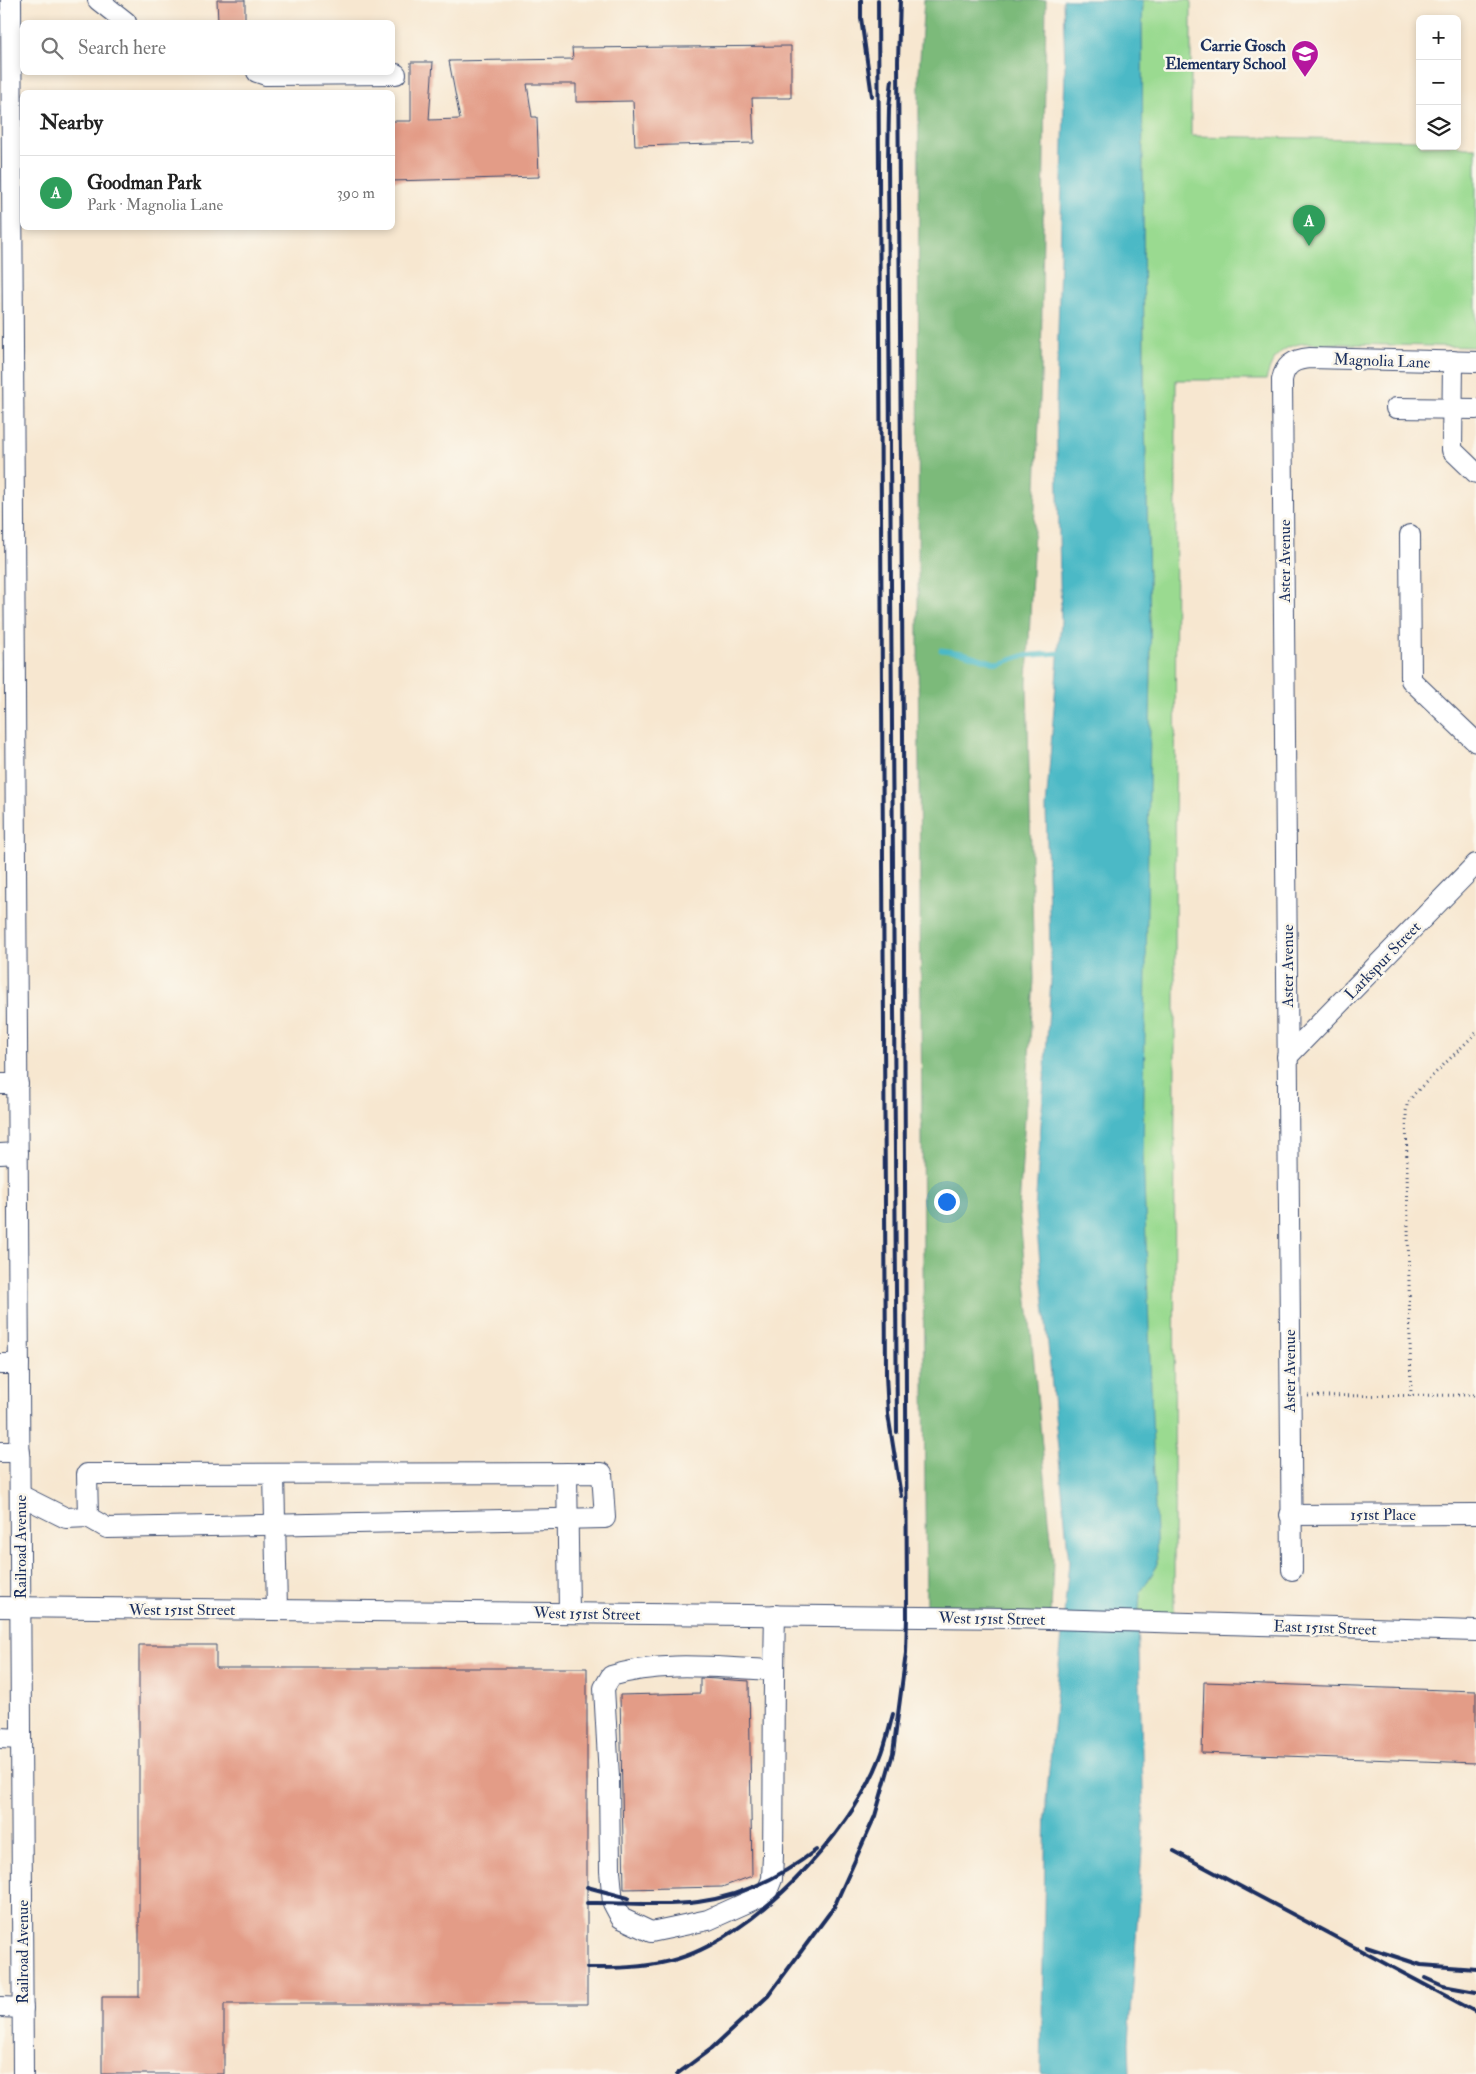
<!DOCTYPE html>
<html lang="en">
<head>
<meta charset="utf-8">
<style>
  body { margin:0; font-family:"IM FELL Double Pica",serif; background:#f2f2f2; color:#222 }
  .controls { position:absolute; right:15px; top:15px; display:grid; overflow:hidden; border-radius:8px; box-shadow:0 2px 8px #0003 }
  .controls button { width:45px; height:45px; display:grid; place-items:center; padding:0; border:0; border-bottom:1px solid #e0e0e0; background:#fff; color:#222; font:25px sans-serif }
  .you { position:absolute; left:946px; top:1201px; width:18px; height:18px; margin:-12px; border:4px solid #fff; border-radius:50%; background:#1a73e8; box-shadow:0 0 0 8px #1a73e833 }
  .badge { display:grid; place-items:center; width:32px; height:32px; border-radius:50%; background:#7c3aed; color:#fff; font-size:16px; font-weight:700 }
  .pin { position:absolute; translate:-50% -41px; filter:drop-shadow(0 1px 2px #0008) }
  .pin::after { content:''; position:absolute; top:26px; width:18px; height:15px; background:inherit; clip-path:polygon(0 0,100% 0,50% 100%) }
  .list { margin:0; padding:0; list-style:none }
  h2 { display:flex; justify-content:space-between; align-items:center; height:65px; margin:0; padding:0 20px; font-size:21px }
  h2 small { font-size:16px; font-weight:400; color:#767676 }
  .list li { display:grid; grid-template-columns:32px 1fr auto; gap:15px; align-items:center; box-sizing:border-box; height:75px; padding:0 20px; border-top:1px solid #e0e0e0 }
  .list b { display:block; font-size:19px; white-space:nowrap }
  .list p { margin:0; font-size:16px; white-space:nowrap; color:#767676 }
  .list em { font-size:16px; font-style:normal; color:#767676 }
  .icon { flex:none; width:28px; height:28px; fill:none; stroke:currentColor; stroke-width:2; stroke-linecap:round; stroke-linejoin:round }
  .map { position:relative; flex:none; width:1476px; height:2074px; overflow:hidden }
  .search { position:absolute; background:#fff; box-shadow:0 2px 8px #0003; left:20px; top:20px; width:375px; height:55px; display:flex; align-items:center; gap:12px; box-sizing:border-box; padding:0 18px; border-radius:8px; color:#767676; font-size:19px }
  .panel { position:absolute; background:#fff; box-shadow:0 2px 8px #0003; left:20px; top:90px; width:375px; height:140px; border-radius:8px }
  .map>svg:first-child { display:block }
  .green { fill:#9ada90; stroke:#5a8477 }
  .forest { fill:#7bba7a; stroke:#4b746c }
  .water { fill:#4bb9c6; stroke:#337492 }
  .lines { fill:none; stroke-linecap:round; stroke-linejoin:round }
  .stream { stroke:#4bb9c6; stroke-width:5 }
  .building { fill:#e39c87 }
  .minor-casing { stroke:#3c4b6f; stroke-width:22 }
  .path { stroke:#3c4b6f; stroke-width:3; stroke-dasharray:1 4; stroke-linecap:butt }
  .minor { stroke:#fff; stroke-width:20 }
  .rail { stroke:#1b2f5e; stroke-width:4 }
  .labels { text-anchor:middle; stroke-width:5; stroke-linejoin:round; paint-order:stroke }
  .poi-label { font-size:16px; font-weight:bold; fill:#1b2f5e; stroke:#fbf7ec; text-anchor:end }
  .street-label { font-size:16px; fill:#1b2f5e; stroke:#fbf7ec }
</style>
</head>
<body>
<div class="map">
<svg width="1476" height="2074" viewBox="0 0 1476 2074">
  <rect width="100%" height="100%" fill="#fbf7ec"/>
  <filter id="ink" filterUnits="userSpaceOnUse"><feTurbulence type="fractalNoise" baseFrequency=".02" numOctaves="2"/><feDisplacementMap in="SourceGraphic" scale="10" xChannelSelector="R" yChannelSelector="G"/><feConvolveMatrix kernelMatrix="1 2 1 2 8 2 1 2 1" color-interpolation-filters="sRGB"/></filter>
  <filter id="wash" filterUnits="userSpaceOnUse"><feTurbulence type="fractalNoise" baseFrequency=".0096" numOctaves="4" result="noise"/><feDisplacementMap in="SourceGraphic" scale="20" xChannelSelector="R" yChannelSelector="G"/><feGaussianBlur stdDeviation="1.12" result="paint"/><feColorMatrix in="noise" values="0 0 0 0 0 0 0 0 0 0 0 0 0 0 0 0 0 1.4 0 .05"/><feComposite in="paint" operator="in"/></filter>
  <g filter="url(#wash)">
    <rect width="100%" height="100%" fill="#f7e7d0"/>
    <!-- green -->
    <path class="green" d="M1143 0H1191V136L1420 140V146L1457 145 1464 148H1476V347L1305 343C1280 347 1273 356 1266 380H1176L1174 1622 1138 1620 1140 1593 1157 1566 1139 1146 1151 667 1144 379 1142 26Z"/>
    <!-- forest -->
    <polygon class="forest" points="924,0 1046,0 1041,378 1027,683 1034,979 1019,1209 1053,1559 1051,1618 926,1617 918,645 919,73"/>
    <!-- water -->
    <polygon class="water" points="1063,0 1143,0 1142,26 1144,379 1151,667 1143,1151 1157,1566 1140,1593 1138,1620 1144,1820 1129,2043 1130,2074 1041,2074 1046,1802 1069,1562 1035,1210 1051,981 1046,808 1061,621 1056,407 1065,68"/>
    <g class="lines">
      <!-- stream -->
      <polyline class="stream" points="941,650 963,653 998,664 1022,656 1059,653"/>
    </g>
    <g id="blocks">
      <!-- building -->
      <g class="building">
        <polygon points="217,0 245,0 245,22 218,22"/>
        <polygon points="791,46 791,98 752,98 754,143 635,146 633,101 576,102 576,84 527,84 532,117 537,117 539,177 392,181 392,121 411,121 411,62 433,62 429,120 460,119 449,61 573,59 572,48"/>
        <polygon points="139,1645 216,1645 216,1668 587,1668 587,2004 224,2004 224,2074 102,2074 102,1997 139,1997"/>
        <polygon points="700,1678 749,1681 752,1876 722,1887 624,1889 620,1695 700,1693"/>
        <polygon points="1204,1682 1476,1691 1476,1763 1202,1753"/>
      </g>
    </g>
  </g>
  <g filter="url(#ink)">
    <use href="#blocks" fill-opacity="0" stroke="#3c4b6f" stroke-width="1"/>
    <g class="lines">
      <defs>
        <g id="minor">
          <polyline points="11,0 23,2074"/>
          <polyline points="98,0 126,22"/>
          <polyline points="257,72 266,75 396,74"/>
          <polyline points="1453,361 1452,450 1476,473"/>
          <polyline points="1396,408 1476,409"/>
          <polyline points="1410,535 1411,680 1476,742"/>
          <polyline points="1287,1057 1476,864"/>
          <polyline points="0,1084 18,1084"/>
          <polyline points="0,1154 18,1153"/>
          <polyline points="0,1364 19,1364"/>
          <polyline points="0,1452 20,1452"/>
          <polyline points="567,1473 569,1612"/>
          <polyline points="274,1474 277,1609"/>
          <polyline points="20,1495 66,1518 88,1517 107,1528 605,1518 602,1473 87,1474 88,1517"/>
          <polyline points="1290,1515 1476,1514"/>
          <path d="M1292 1570 1282 380C1285 364 1295 359 1310 358L1476 362"/>
          <polyline points="0,1607 1013,1618 1476,1631"/>
          <path d="M774 1670C721 1668 662 1660 611 1676L604 1688 609 1777 610 1871 613 1903 621 1918 651 1932 708 1920 766 1894 772 1879 773 1855C774 1775 773 1695 775 1615"/>
          <polyline points="0,1738 21,1739"/>
          <polyline points="0,2007 23,2008"/>
        </g>
      </defs>
      <!-- minor casing -->
      <use href="#minor" class="minor-casing"/>
      <!-- path -->
      <g class="path">
        <polyline points="1308,1396 1476,1395"/>
        <polyline points="1411,1396 1406,1112 1407,1105 1414,1094 1476,1033"/>
      </g>
      <!-- minor -->
      <use href="#minor" class="minor"/>
      <!-- rail -->
      <g class="rail">
        <polyline points="861,0 861,18 872,96"/>
        <polyline points="878,0 886,1375 888,1414 901,1496"/>
        <polyline points="892,80 889,108 888,160 897,1432"/>
        <polyline points="1174,1851 1476,2012"/>
        <polyline points="587,1887 628,1898"/>
        <path d="M587 1903C624 1902 662 1907 698 1902 742 1896 781 1877 816 1850"/>
        <polyline points="1366,1947 1421,1965 1476,1969"/>
        <path d="M587 1968C615 1968 643 1968 670 1961 751 1941 851 1834 880 1758 886 1744 889 1728 893 1714"/>
        <polyline points="1425,1978 1443,1986 1476,1992"/>
        <polyline points="677,2074 711,2049 768,1996 834,1907 875,1816 893,1753 906,1653 907,1617 903,734 898,61 900,0"/>
      </g>
    </g>
  </g>
  <!-- icons -->
  <defs>
    <symbol id="school-pin" viewBox="-11 -11 22 30"><path d="M0 17L-7.5 6A9.5 9.5 0 1 1 7.5 6Z" fill="#b5179e" stroke="#fbf7ec"/><path d="M0-5L7-2L0 1L-7-2ZM-4 1L0 2.5L4 1V4Q0 6-4 4Z" fill="#fff"/></symbol>
  </defs>
  <g fill-rule="evenodd">
    <use href="#school-pin" x="1289" y="38" width="32" height="43"/>
  </g>
  <g class="labels">
    <!-- poi labels -->
    <g class="poi-label">
      <text x="1286" y="51">Carrie Gosch<tspan x="1286" dy="18">Elementary School</tspan></text>
    </g>
    <!-- street labels -->
    <g class="street-label">
      <text transform="translate(1382 360) rotate(2)" y="6">Magnolia Lane</text>
      <text transform="translate(1284 561) rotate(-90)" y="6">Aster Avenue</text>
      <text transform="translate(1382 960) rotate(-46)" y="6">Larkspur Street</text>
      <text transform="translate(1287 966) rotate(-90)" y="6">Aster Avenue</text>
      <text transform="translate(1289 1371) rotate(-90)" y="6">Aster Avenue</text>
      <text x="1383" y="1520">151st Place</text>
      <text transform="translate(20 1547) rotate(-90)" y="6">Railroad Avenue</text>
      <text x="182" y="1615">West 151st Street</text>
      <text transform="translate(587 1613) rotate(1)" y="6">West 151st Street</text>
      <text transform="translate(992 1618) rotate(1)" y="6">West 151st Street</text>
      <text transform="translate(1325 1627) rotate(2)" y="6">East 151st Street</text>
      <text transform="translate(22 1952) rotate(-90)" y="6">Railroad Avenue</text>
    </g>
  </g>
</svg>
<div class="controls">
<button>+</button>
<button>−</button>
<button><svg class="icon" aria-label="layers" viewBox="0 0 24 24"><path d="M12 4l9 5-9 5-9-5zM3 14l9 5 9-5"/></svg></button>
</div>
<div class="you"></div>
<div class="pin badge" style="left:1309px;top:246px;background:#2e9e5b">A</div>
<div class="search"><svg class="icon" aria-label="search" viewBox="0 0 24 24"><circle cx="10" cy="10" r="6"/><path d="M15 15l6 6"/></svg>Search here</div>
<section class="panel">
<h2>Nearby<small></small></h2>
<ul class="list">
<li><span class="badge" style="background:#2e9e5b">A</span><div><b>Goodman Park</b><p>Park · Magnolia Lane</p></div><em>390 m</em></li>
</ul>
</section>
</div>
</body>
</html>
